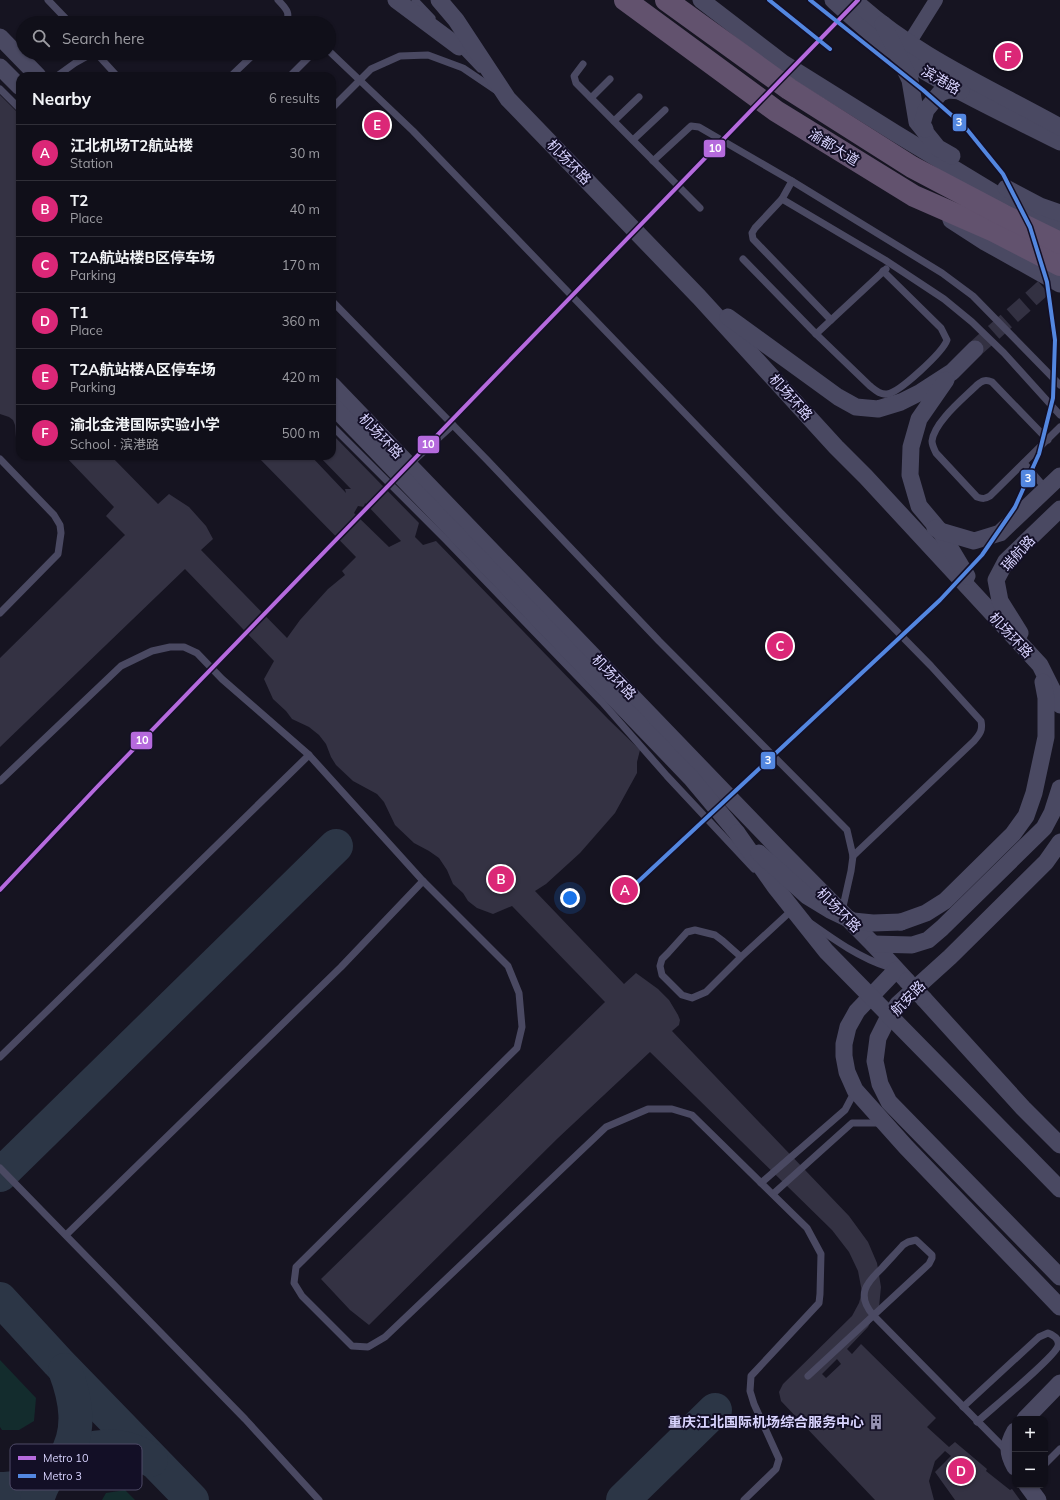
<!DOCTYPE html>
<html lang="en">
<head>
<meta charset="utf-8">
<style>
  body { margin:0; font-family:Mulish,"Noto Sans SC",sans-serif; background:#1e1d26; color:#f1f3f6 }
  .controls { position:absolute; right:12px; bottom:12px; display:grid; overflow:hidden; border-radius:8px; box-shadow:0 1px 3px #0004 }
  .controls button { width:36px; height:36px; display:grid; place-items:center; padding:0; border:0; border-bottom:1px solid #302f38; background:#100f19; color:#f1f3f6; font:20px sans-serif }
  .you { position:absolute; left:570px; top:898px; width:14px; height:14px; margin:-10px; border:3px solid #fff; border-radius:50%; background:#1a73e8; box-shadow:0 0 0 6px #1a73e833 }
  .badge { display:grid; place-items:center; width:26px; height:26px; border-radius:50%; background:#db2777; color:#fff; font-size:13px; font-weight:700 }
  .pin { position:absolute; translate:-50% -50%; border:2px solid #fff; box-shadow:0 1px 4px #0006 }
  .list { margin:0; padding:0; list-style:none }
  h2 { display:flex; justify-content:space-between; align-items:center; height:52px; margin:0; padding:0 16px; font-size:17px }
  h2 small { font-size:13px; font-weight:400; color:#9c9ca2 }
  .list li { display:grid; grid-template-columns:26px 1fr auto; gap:12px; align-items:center; box-sizing:border-box; height:56px; padding:0 16px; border-top:1px solid #302f38 }
  .list b { display:block; font-size:15px; white-space:nowrap }
  .list p { margin:0; font-size:13px; white-space:nowrap; color:#9c9ca2 }
  .list em { font-size:13px; font-style:normal; color:#9c9ca2 }
  .icon { flex:none; width:22px; height:22px; fill:none; stroke:currentColor; stroke-width:2; stroke-linecap:round; stroke-linejoin:round }
  .map { position:relative; flex:none; width:1060px; height:1500px; overflow:hidden }
  .search { position:absolute; background:#100f19; box-shadow:0 1px 3px #0004; left:16px; top:16px; width:320px; height:44px; display:flex; align-items:center; gap:10px; box-sizing:border-box; padding:0 14px; border-radius:22px; color:#9c9ca2; font-size:15px }
  .panel { position:absolute; background:#100f19; box-shadow:0 1px 3px #0004; left:16px; top:72px; width:320px; height:388px; border-radius:12px }
  .map>svg:first-child { display:block }
  .green { fill:#132c2d }
  .lines { fill:none; stroke-linecap:round; stroke-linejoin:round }
  .taxiway { stroke:#2c3646; stroke-width:34 }
  .building { fill:#343243; fill-rule:evenodd }
  .tertiary-tunnel { stroke:#333142; stroke-width:17; stroke-dasharray:17 8; stroke-linecap:butt }
  .service { stroke:#4a4962; stroke-width:7 }
  .minor { stroke:#4a4962; stroke-width:14 }
  .tertiary { stroke:#4a4962; stroke-width:17 }
  .trunk { stroke:#62526e; stroke-width:22 }
  .tertiary-bridge { stroke:#4a4962; stroke-width:17 }
  .metro-1-casing { stroke:#130f26; stroke-width:7 }
  .metro-2-casing { stroke:#130f26; stroke-width:7 }
  .metro-1 { stroke:#b56add; stroke-width:4 }
  .metro-2 { stroke:#5387e0; stroke-width:4 }
  .labels { text-anchor:middle; stroke-width:4; stroke-linejoin:round; paint-order:stroke }
  .street-label { font-size:14px; fill:#d9d4ff; stroke:#130f26 }
  .poi-label { font-size:14px; font-weight:bold; fill:#d9d4ff; stroke:#130f26; text-anchor:end }
  .key { fill:#130f26; stroke:#4e4a67; stroke-width:1 }
  .key-label { font-size:11px; fill:#d9d4ff }
  .line-badge { stroke:#130f26; stroke-width:1.5 }
  .badge-label { font-size:11px; text-anchor:middle; font-weight:bold; fill:#fff }
</style>
</head>
<body>
<div class="map">
<svg width="1060" height="1500" viewBox="0 0 1060 1500">
  <rect width="100%" height="100%" fill="#161421"/>
  <!-- green -->
  <g class="green">
    <polygon points="0,1360 36,1398 34,1421 19,1430 2,1430 0,1427"/>
    <polygon points="125,1490 135,1500 102,1500 106,1493"/>
  </g>
  <g class="lines">
    <!-- taxiway -->
    <g class="taxiway">
      <polyline points="0,1175 336,846"/>
      <polyline points="0,1299 58,1362 192,1500"/>
      <path d="M63 1460C92 1443 122 1441 151 1460"/>
      <path d="M0 1489C18 1490 35 1483 50 1474"/>
      <path d="M37 1500C40 1490 44 1480 51 1473 55 1468 60 1464 64 1459 82 1431 76 1399 65 1370"/>
      <polyline points="623,1500 715,1410"/>
    </g>
  </g>
  <!-- building -->
  <g class="building">
    <polygon points="0,95 20,115 20,446 16,438 15,425 13,420 9,417 0,414"/>
    <path d="M332 434 419 523 415 537 423 545 436 541 608 719 640 750 637 762V773L615 813 580 853 546 884 535 891 624 984 636 973 658 989 669 1000 678 1015 680 1020 679 1025 672 1031 849 1216 868 1242 877 1263 881 1287 879 1307 868 1327 847 1349 852 1354 861 1344 936 1418 927 1427 949 1447 955 1442 987 1469 986 1471 1010 1490 1012 1489 1020 1500H955L935 1472 951 1456 945 1451 935 1461 929 1481 934 1500H875L781 1401 779 1392 783 1384 852 1316 859 1303 862 1292 858 1271 849 1252 832 1230 650 1052 558 1138 369 1325 350 1310 321 1279 605 1002 512 906 493 914 477 908 468 901 463 893 453 884 447 870 439 858 429 851 414 843 395 825 384 802 377 794 353 781 336 765 331 757 326 744 319 735 309 727 292 719 286 711 273 699 264 679 274 661 185 569 0 747V658L125 535 106 516 114 507 65 456H111L158 504 169 494 189 507 206 526 213 539 201 550 287 638 300 620 328 589 345 575 342 571 356 557 257 456H311L346 493 345 489H351L319 456H332ZM365 503 401 541 389 547 354 513 358 506 364 507ZM837 1359 841 1364 826 1378 822 1374Z"/>
  </g>
  <g class="lines">
    <!-- tertiary-tunnel -->
    <polyline class="tertiary-tunnel" points="975,349 1060,273"/>
    <!-- service -->
    <g class="service">
      <polyline points="48,0 70,23"/>
      <path d="M278 0C285 8 292 13 285 23"/>
      <polyline points="415,0 432,18"/>
      <polyline points="459,47 480,69"/>
      <path d="M329 51 413 131 777 509 931 666 981 721C983 730 980 734 974 741L853 856"/>
      <polyline points="96,53 117,76"/>
      <polyline points="583,64 574,76 576,83 700,208"/>
      <polyline points="57,76 75,63 93,53"/>
      <polyline points="231,76 255,53"/>
      <polyline points="290,76 313,53"/>
      <polyline points="0,89 20,109"/>
      <polyline points="591,98 610,79"/>
      <polyline points="332,108 371,69 400,56 428,55 463,68 497,91"/>
      <polyline points="614,121 639,97"/>
      <polyline points="633,140 665,110"/>
      <polyline points="653,161 691,126 699,127 792,181 942,273 973,296 1060,385"/>
      <polyline points="792,181 782,199 755,228 752,233 753,239 831,320"/>
      <polyline points="782,199 885,260 944,299 972,322 1004,353 1060,415"/>
      <path d="M743 259 816 334 870 386C875 390 880 395 887 394 899 393 943 352 947 340L941 328 883 271"/>
      <polyline points="332,301 488,461 659,641 847,830 853,856 851,871 842,911"/>
      <polyline points="816,334 886,269"/>
      <polyline points="332,426 446,540 602,702 667,776 754,869"/>
      <path d="M1048 440 992 382C985 379 982 381 977 385 964 398 934 422 932 441 932 445 934 449 936 453L977 497C983 499 985 499 990 496L1060 427"/>
      <polyline points="0,459 54,515 60,525 61,533 58,554 0,613"/>
      <polyline points="1024,463 1046,489"/>
      <polyline points="409,465 453,425"/>
      <polyline points="0,781 121,666 152,651 170,647 184,647 197,653 222,679 309,755 423,881 508,966 519,993 522,1027 517,1048 296,1267 294,1283 302,1296 352,1346 368,1347 385,1337 606,1127 648,1109 672,1109 692,1115 807,1228 821,1254 820,1294 819,1303 751,1376 750,1391 754,1404 779,1459 776,1469 744,1500"/>
      <path d="M812 924C836 941 860 958 888 967"/>
      <polyline points="741,957 723,941 715,935 695,930 687,932 668,953 662,959 660,966 662,975 682,995 692,998 706,992 741,957 792,910"/>
      <polyline points="0,1057 309,755"/>
      <polyline points="0,1168 245,1419 319,1500"/>
      <polyline points="761,1183 845,1110 855,1091"/>
      <polyline points="773,1194 852,1123 881,1123"/>
      <polyline points="66,1235 341,967 423,881"/>
      <path d="M808 1376 929 1264 932 1258V1255L916 1240 908 1242 903 1245C896 1253 889 1260 882 1268 866 1283 856 1295 873 1315L1007 1451"/>
      <path d="M963 1407 1039 1337 1048 1333C1053 1335 1060 1339 1058 1346 1055 1357 990 1410 977 1422"/>
      <polyline points="1045,1464 1060,1449"/>
    </g>
    <!-- minor -->
    <polyline class="minor" points="909,43 936,0"/>
    <!-- tertiary -->
    <g class="tertiary">
      <polyline points="396,0 459,47"/>
      <polyline points="439,0 456,20 508,99 699,297 836,447 866,477 1040,665 1060,705"/>
      <polyline points="701,0 783,63 895,133 1029,214 1060,227"/>
      <path d="M833 0C853 18 874 37 896 53 947 88 1005 114 1060 142"/>
      <path d="M854 0C913 55 990 88 1060 127"/>
      <polyline points="883,24 910,80 917,122 938,148 952,156"/>
      <polyline points="0,37 38,76"/>
      <polyline points="0,67 20,87"/>
      <polyline points="925,129 922,124 926,110 940,93 948,90 961,91"/>
      <polyline points="1006,188 1040,206 1060,213"/>
      <polyline points="951,220 985,242 1060,284"/>
      <polyline points="728,317 838,397 856,407 878,409 901,402 921,392 952,372 975,349"/>
      <polyline points="946,380 919,419 911,447 910,475 919,506 940,531 967,576"/>
      <polyline points="332,385 784,854 873,944 907,981"/>
      <polyline points="332,405 691,778 737,833"/>
      <polyline points="935,528 940,531 974,541 1000,533 1060,476"/>
      <polyline points="1020,633 1000,601 996,580 1006,561 1060,509"/>
      <polyline points="1060,842 1046,862 950,957 898,1004 886,1022 878,1038 875,1061 880,1084 889,1102 1060,1277"/>
      <polyline points="901,922 926,913 945,901 1013,834 1026,816 1034,793 1046,737 1046,698 1043,682"/>
      <polyline points="873,944 912,945 928,940 942,928 1044,828 1052,813 1060,788"/>
      <polyline points="896,970 857,1011 848,1027 844,1044 844,1056 847,1072 855,1090 906,1147 1060,1307"/>
      <polyline points="924,999 1023,1108 1060,1145"/>
      <polyline points="1025,1419 1060,1383"/>
      <path d="M1015 1431C1007 1445 1007 1453 1015 1467"/>
      <polyline points="1027,1485 1038,1500"/>
    </g>
    <!-- trunk -->
    <g class="trunk">
      <polyline points="625,0 776,111 914,196 994,231 1060,265"/>
      <polyline points="666,0 789,89 912,167 1003,215 1060,243"/>
    </g>
    <!-- tertiary-bridge -->
    <g class="tertiary-bridge">
      <polyline points="737,833 776,888 826,951 1060,1189"/>
      <polyline points="759,853 807,896 830,910 853,921 873,923 901,922"/>
      <polyline points="907,981 924,999"/>
    </g>
    <defs>
      <polyline id="metro-1" points="0,890 96,788 858,0"/>
      <g id="metro-2">
        <polyline points="769,0 830,49"/>
        <polyline points="627,892 940,600 982,555 1015,507 1039,454 1053,398 1055,340 1047,282 1030,227 1003,174 965,127 923,90 810,0"/>
      </g>
    </defs>
    <!-- metro-1 casing -->
    <use href="#metro-1" class="metro-1-casing"/>
    <!-- metro-2 casing -->
    <use href="#metro-2" class="metro-2-casing"/>
    <!-- metro-1 -->
    <use href="#metro-1" class="metro-1"/>
    <!-- metro-2 -->
    <use href="#metro-2" class="metro-2"/>
  </g>
  <!-- icons -->
  <defs>
    <symbol id="building-bare" viewBox="-9 -9 18 18"><path d="M-4-6H4V6H1V3H-1V6H-4ZM-2.5-4.3h1.7v1.8h-1.7ZM.8-4.3h1.7v1.8H.8ZM-2.5-1h1.7V.8h-1.7ZM.8-1h1.7V.8H.8Z" fill="#9591b1" stroke="#130f26" stroke-width="2.5" paint-order="stroke"/></symbol>
  </defs>
  <g fill-rule="evenodd">
    <use href="#building-bare" x="865" y="1411" width="22" height="22"/>
  </g>
  <g class="labels">
    <!-- street labels -->
    <g class="street-label">
      <text transform="translate(941 80) rotate(30)" y="5">滨港路</text>
      <text transform="translate(834 147) rotate(32)" y="5">渝都大道</text>
      <text transform="translate(569 162) rotate(46)" y="5">机场环路</text>
      <text transform="translate(791 397) rotate(48)" y="5">机场环路</text>
      <text transform="translate(381 436) rotate(46)" y="5">机场环路</text>
      <text transform="translate(1018 553) rotate(-48)" y="5">瑞航路</text>
      <text transform="translate(1011 635) rotate(47)" y="5">机场环路</text>
      <text transform="translate(614 677) rotate(46)" y="5">机场环路</text>
      <text transform="translate(839 910) rotate(45)" y="5">机场环路</text>
      <text transform="translate(908 998) rotate(-46)" y="5">航安路</text>
    </g>
    <!-- poi labels -->
    <g class="poi-label">
      <text x="864" y="1427">重庆江北国际机场综合服务中心</text>
    </g>
  </g>
  <!-- legend -->
  <rect x="10" y="1444" width="132" height="46" rx="6" class="key"/>
  <rect x="18" y="1456" width="18" height="4" fill="#b56add"/>
  <rect x="18" y="1474" width="18" height="4" fill="#5387e0"/>
  <g class="key-label">
    <text x="43" y="1462">Metro 10</text>
    <text x="43" y="1480">Metro 3</text>
  </g>
  <g class="line-badge">
    <rect x="952" y="113" width="15" height="19" rx="4" fill="#5387e0"/>
    <rect x="703" y="139" width="23" height="19" rx="4" fill="#b56add"/>
    <rect x="417" y="435" width="23" height="19" rx="4" fill="#b56add"/>
    <rect x="1020" y="469" width="16" height="19" rx="4" fill="#5387e0"/>
    <rect x="130" y="731" width="23" height="19" rx="4" fill="#b56add"/>
    <rect x="760" y="751" width="16" height="19" rx="4" fill="#5387e0"/>
  </g>
  <g class="badge-label">
    <text x="959" y="126">3</text>
    <text x="715" y="152">10</text>
    <text x="428" y="448">10</text>
    <text x="1028" y="482">3</text>
    <text x="142" y="744">10</text>
    <text x="768" y="764">3</text>
  </g>
</svg>
<div class="controls">
<button>+</button>
<button>−</button>
</div>
<div class="you"></div>
<div class="pin badge" style="left:625px;top:890px">A</div>
<div class="pin badge" style="left:501px;top:879px">B</div>
<div class="pin badge" style="left:780px;top:646px">C</div>
<div class="pin badge" style="left:961px;top:1471px">D</div>
<div class="pin badge" style="left:377px;top:125px">E</div>
<div class="pin badge" style="left:1008px;top:56px">F</div>
<div class="search"><svg class="icon" aria-label="search" viewBox="0 0 24 24"><circle cx="10" cy="10" r="6"/><path d="M15 15l6 6"/></svg>Search here</div>
<section class="panel">
<h2>Nearby<small>6 results</small></h2>
<ul class="list">
<li><span class="badge">A</span><div><b>江北机场T2航站楼</b><p>Station</p></div><em>30 m</em></li>
<li><span class="badge">B</span><div><b>T2</b><p>Place</p></div><em>40 m</em></li>
<li><span class="badge">C</span><div><b>T2A航站楼B区停车场</b><p>Parking</p></div><em>170 m</em></li>
<li><span class="badge">D</span><div><b>T1</b><p>Place</p></div><em>360 m</em></li>
<li><span class="badge">E</span><div><b>T2A航站楼A区停车场</b><p>Parking</p></div><em>420 m</em></li>
<li><span class="badge">F</span><div><b>渝北金港国际实验小学</b><p>School · 滨港路</p></div><em>500 m</em></li>
</ul>
</section>
</div>
</body>
</html>
